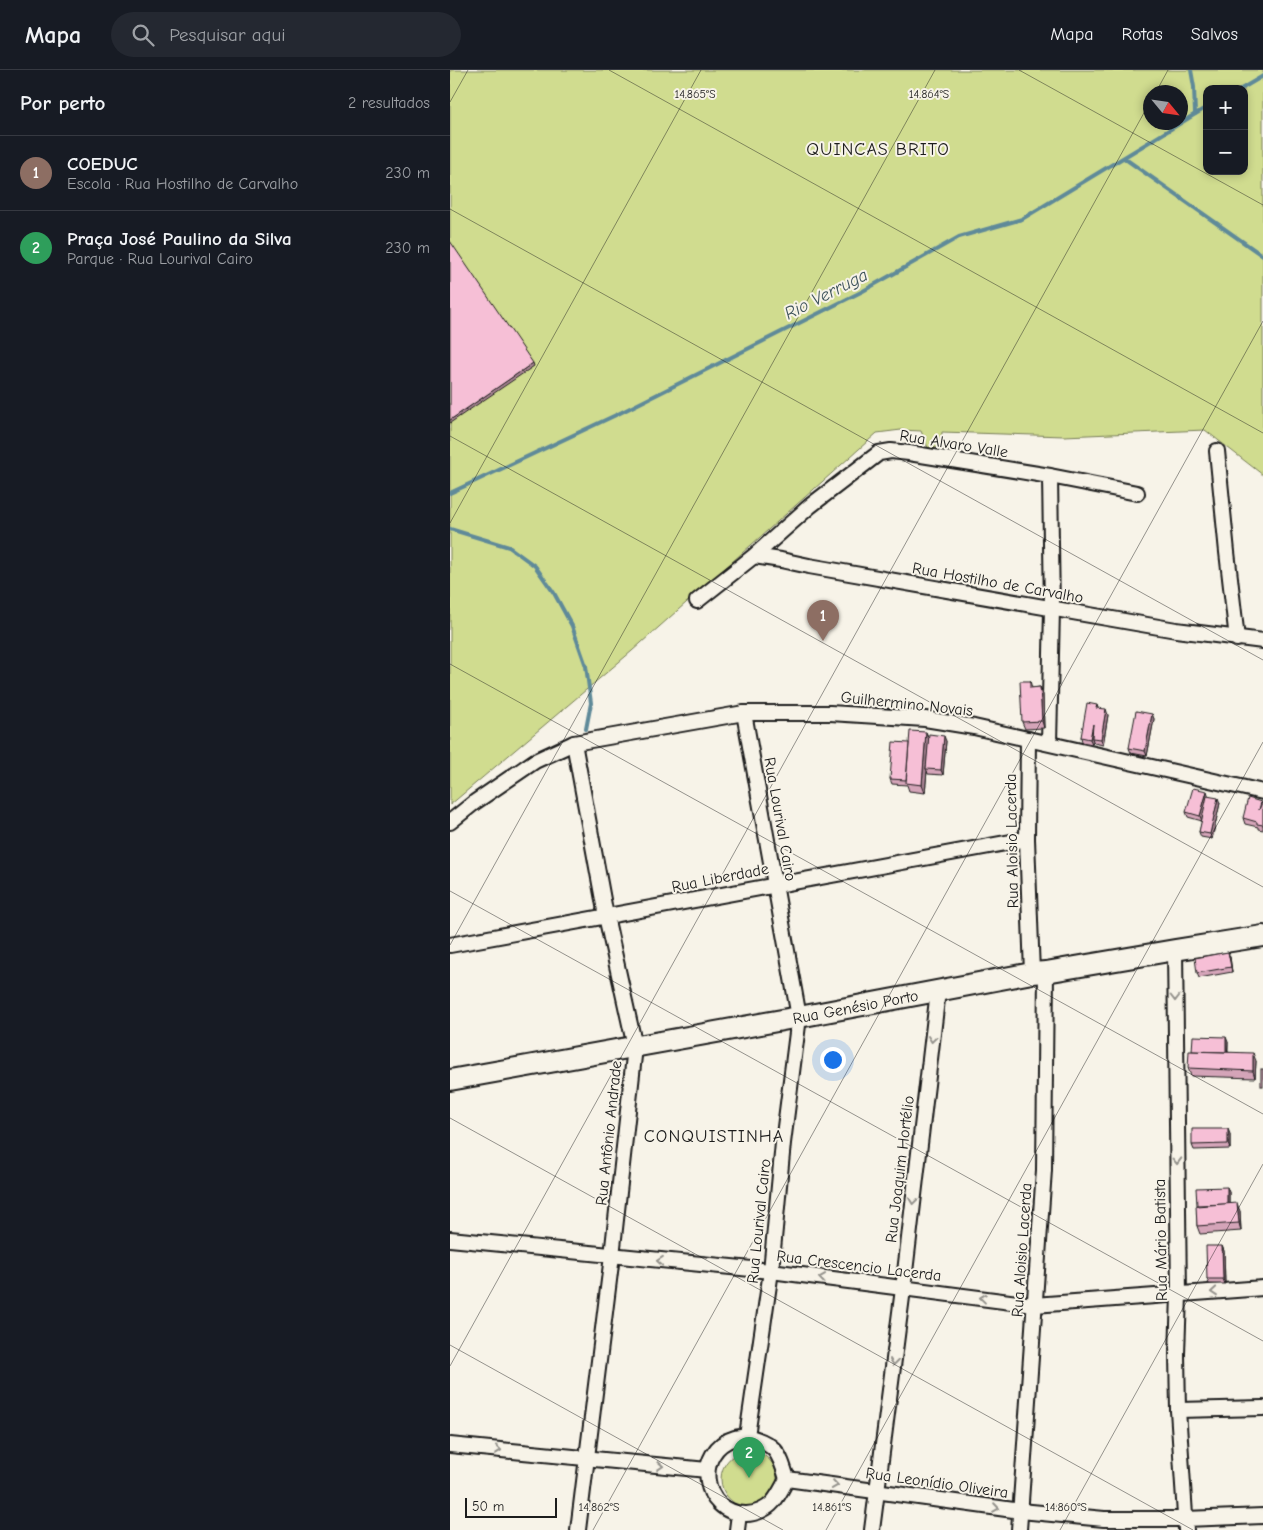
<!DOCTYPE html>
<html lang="pt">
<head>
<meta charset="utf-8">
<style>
  body { margin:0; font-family:"Comic Neue",sans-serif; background:#242831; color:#f1f3f6 }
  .controls { position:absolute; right:15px; top:15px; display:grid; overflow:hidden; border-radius:10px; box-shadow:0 2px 8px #0003 }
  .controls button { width:45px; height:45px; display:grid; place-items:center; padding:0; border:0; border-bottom:1px solid #363941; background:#171b24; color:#f1f3f6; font:25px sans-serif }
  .compass { position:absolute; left:693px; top:15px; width:45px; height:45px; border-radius:50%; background:#171b24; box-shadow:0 2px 8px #0003; rotate:119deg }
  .scale { position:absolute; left:15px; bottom:12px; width:92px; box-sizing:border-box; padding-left:5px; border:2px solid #1c1c1c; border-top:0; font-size:14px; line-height:18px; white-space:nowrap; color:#1c1c1c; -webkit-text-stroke:4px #f7f3e8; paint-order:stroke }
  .you { position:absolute; left:382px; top:989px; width:18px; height:18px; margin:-12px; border:4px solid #fff; border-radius:50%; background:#1a73e8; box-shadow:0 0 0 8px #1a73e833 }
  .badge { display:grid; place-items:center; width:32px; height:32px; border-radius:50%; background:#b45309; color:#fff; font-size:16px; font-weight:700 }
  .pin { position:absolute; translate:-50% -41px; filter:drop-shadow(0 1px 2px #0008) }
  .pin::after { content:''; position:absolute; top:26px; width:18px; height:15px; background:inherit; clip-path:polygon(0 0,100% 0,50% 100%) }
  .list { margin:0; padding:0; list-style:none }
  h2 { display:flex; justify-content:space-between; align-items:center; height:65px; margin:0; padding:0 20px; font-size:21px }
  h2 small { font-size:16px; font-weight:400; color:#9ea1a6 }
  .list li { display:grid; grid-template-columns:32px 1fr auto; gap:15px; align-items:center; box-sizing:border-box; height:75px; padding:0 20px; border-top:1px solid #363941 }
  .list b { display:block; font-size:19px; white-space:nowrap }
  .list p { margin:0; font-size:16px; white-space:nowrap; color:#9ea1a6 }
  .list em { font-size:16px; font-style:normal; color:#9ea1a6 }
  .icon { flex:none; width:28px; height:28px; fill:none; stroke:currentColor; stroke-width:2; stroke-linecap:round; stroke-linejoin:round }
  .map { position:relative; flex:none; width:813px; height:1460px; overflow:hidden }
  header { display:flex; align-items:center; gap:30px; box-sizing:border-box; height:70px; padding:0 25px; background:#171b24; border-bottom:1px solid #363941 }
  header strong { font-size:24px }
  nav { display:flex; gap:28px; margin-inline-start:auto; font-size:18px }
  .search { width:350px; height:45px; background:#242831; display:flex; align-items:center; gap:12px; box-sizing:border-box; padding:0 18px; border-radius:28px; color:#9ea1a6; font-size:19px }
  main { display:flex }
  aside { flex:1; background:#171b24 }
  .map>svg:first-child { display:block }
  .green { fill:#d0dc8f; stroke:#767c56; fill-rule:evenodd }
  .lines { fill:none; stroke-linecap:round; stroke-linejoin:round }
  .stream { stroke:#5f8a99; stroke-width:4 }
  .street-casing { stroke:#1c1c1c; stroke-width:18 }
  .secondary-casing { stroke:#1c1c1c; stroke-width:24 }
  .street { stroke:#f7f3e8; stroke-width:14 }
  .secondary { stroke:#f7f3e8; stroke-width:20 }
  .wall { fill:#d4a4b8; stroke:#1c1c1c }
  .shaded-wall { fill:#ac8696; stroke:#1c1c1c }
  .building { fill:#f6bfd6; stroke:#1c1c1c }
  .oneway { stroke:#94928c }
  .ticks { fill:none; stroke:#1c1c1c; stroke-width:1; stroke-opacity:0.45 }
  .labels { text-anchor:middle; stroke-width:4; stroke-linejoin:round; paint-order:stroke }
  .street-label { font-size:16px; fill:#1c1c1c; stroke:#f7f3e8 }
  .neighbourhood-label { font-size:18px; letter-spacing:1px; fill:#1c1c1c; stroke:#f7f3e8 }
  .water-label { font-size:18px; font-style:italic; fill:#3e535b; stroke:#f7f3e8 }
  .ticks-label { font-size:12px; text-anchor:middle; fill:#1c1c1c; stroke:#f7f3e8; stroke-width:4; stroke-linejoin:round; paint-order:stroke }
</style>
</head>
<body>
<header>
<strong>Mapa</strong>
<div class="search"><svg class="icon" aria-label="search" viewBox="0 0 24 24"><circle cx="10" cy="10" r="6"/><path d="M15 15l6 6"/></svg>Pesquisar aqui</div>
<nav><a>Mapa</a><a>Rotas</a><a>Salvos</a></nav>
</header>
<main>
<aside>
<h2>Por perto<small>2 resultados</small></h2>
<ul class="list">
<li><span class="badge" style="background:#8d6e63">1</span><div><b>COEDUC</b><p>Escola · Rua Hostilho de Carvalho</p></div><em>230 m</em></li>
<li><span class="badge" style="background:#2e9e5b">2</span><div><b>Praça José Paulino da Silva</b><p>Parque · Rua Lourival Cairo</p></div><em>230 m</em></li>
</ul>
</aside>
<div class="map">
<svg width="813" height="1460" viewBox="0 0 813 1460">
  <rect width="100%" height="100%" fill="#f7f3e8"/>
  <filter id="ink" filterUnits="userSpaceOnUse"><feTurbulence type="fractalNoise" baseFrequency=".02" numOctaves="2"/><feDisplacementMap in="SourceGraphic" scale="10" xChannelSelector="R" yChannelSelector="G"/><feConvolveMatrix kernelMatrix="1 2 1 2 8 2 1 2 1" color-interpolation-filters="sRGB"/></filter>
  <g filter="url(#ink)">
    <!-- green -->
    <g class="green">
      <path d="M0 0H813V405L755 360 614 366 492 362 491 377 478 378 471 361 451 360 427 363 182 581 0 735ZM757 19H794V101H757ZM700 22H730V52H700Z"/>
      <circle cx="299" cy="1409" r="28"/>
    </g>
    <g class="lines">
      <!-- stream -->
      <g class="stream">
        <polyline points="741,0 744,17 745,44"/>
        <polyline points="791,19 813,6"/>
        <polyline points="674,88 813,186"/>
        <polyline points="0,423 168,344 413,221 509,167 572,149 757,37"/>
        <polyline points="0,459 59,477 85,496 104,523 122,556 136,596 141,633 136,659"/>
      </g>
      <defs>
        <g id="street">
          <polyline points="767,381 777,482 787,569"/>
          <polyline points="304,486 331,490 359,496 726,560 813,571"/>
          <polyline points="247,531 304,486 360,436 429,383 441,381 459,383 600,406 687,423"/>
          <polyline points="294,643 349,947 333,1073 321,1201 297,1366"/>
          <polyline points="578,669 577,769 582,903"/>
          <polyline points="124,673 156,846 185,977 162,1186 128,1460"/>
          <polyline points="599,673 602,539 600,406"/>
          <polyline points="0,752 25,732 85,691 124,673 294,643 380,643 475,649 524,657 813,722"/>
          <polyline points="0,875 577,769"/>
          <polyline points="725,880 729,1225 727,1284 728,1340 736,1460"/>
          <polyline points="0,1169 321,1201 584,1235 813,1218"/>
          <polyline points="728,1340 813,1338"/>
          <path d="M297 1366C325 1374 329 1381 337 1409 333 1416 329 1425 323 1432 317 1439 306 1444 296 1444 251 1444 243 1380 285 1368 289 1367 293 1367 297 1366Z"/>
          <polyline points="0,1375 257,1400"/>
          <polyline points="337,1409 571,1441 654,1449 735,1449 813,1446"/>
          <polyline points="287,1460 289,1444"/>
          <polyline points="422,1460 453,1219 488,921"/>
          <polyline points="569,1460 594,1100 596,902"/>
        </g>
        <g id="secondary">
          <path id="s1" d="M0 1010 349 947 582 903 596 902 725 880 813 866"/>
        </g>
      </defs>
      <!-- street casing -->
      <use href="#street" class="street-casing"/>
      <!-- secondary casing -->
      <use href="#secondary" class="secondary-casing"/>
      <!-- street -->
      <use href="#street" class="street"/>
      <!-- secondary -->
      <use href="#secondary" class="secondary"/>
    </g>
    <!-- wall -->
    <g class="wall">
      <polygon points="580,611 582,618 590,617 593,625 594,658 575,659 572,652"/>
      <polygon points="647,635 648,638 658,645 653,675 644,673 643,671 642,674 632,672 631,667"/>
      <polygon points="702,644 704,649 697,686 681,683 679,678"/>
      <polygon points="476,662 479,669 496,671 493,705 478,704 477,701 475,723 459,721 457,715 442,714 440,709 459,673"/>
      <polygon points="759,726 770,733 762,769 751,767 749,762 752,751 738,747 736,742"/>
      <polygon points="812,733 813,733 813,760 808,759 808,757 795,754 793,748"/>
      <polygon points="780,887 782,902 749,908 747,903"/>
      <polygon points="778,972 778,982 806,991 805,1008 741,1006 738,998"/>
      <polygon points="780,1064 780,1079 744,1080 742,1075"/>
      <polygon points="779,1122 779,1134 790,1141 791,1161 750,1164 747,1156 747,1135"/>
      <polygon points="772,1176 774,1181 775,1214 759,1214 757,1209"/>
    </g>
    <!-- shaded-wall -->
    <g class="shaded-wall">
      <polygon points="83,293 84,296 0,353 0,350"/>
      <polygon points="590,617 593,625 594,658 592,651"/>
      <polygon points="656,639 658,645 653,675 651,669"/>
      <polygon points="702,644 704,649 697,686 695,681"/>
      <polygon points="643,654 642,668 643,671 642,674 640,669"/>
      <polygon points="476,662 479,670 476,699 477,701 475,723 472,715"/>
      <polygon points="494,666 496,671 493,705 491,700"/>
      <polygon points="757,721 759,727 752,751 750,746"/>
      <polygon points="768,728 770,733 762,769 760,764"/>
      <polygon points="778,882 780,887 782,902"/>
      <polygon points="776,967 778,972 777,989 776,983"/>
      <polygon points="803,983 806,991 805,1008 803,1001"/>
      <polygon points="778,1059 780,1064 780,1079 778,1074"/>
      <polygon points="777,1117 779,1122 779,1139 777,1134"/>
      <polygon points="787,1133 790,1141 791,1161 789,1153"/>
      <polygon points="772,1176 774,1181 775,1214 773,1209"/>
    </g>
    <!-- building -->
    <g class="building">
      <polygon points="0,171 83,293 0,350"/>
      <polygon points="570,611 580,611 580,618 590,617 592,651 572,652"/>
      <polygon points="637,633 647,635 646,638 656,639 651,669 642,668 643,654 640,669 631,667"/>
      <polygon points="686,641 702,644 695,681 679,678"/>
      <polygon points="460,661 476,662 472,715 456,713"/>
      <polygon points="479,664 494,666 491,700 476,699"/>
      <polygon points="443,672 459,673 456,710 440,709"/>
      <polygon points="743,718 757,721 750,746 736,742"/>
      <polygon points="757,726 768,728 760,764 749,762"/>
      <polygon points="798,728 811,732 809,740 812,732 813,733 813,755 807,754 807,752 793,748"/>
      <polygon points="778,882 781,897 747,903 745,888"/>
      <polygon points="743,966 776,967 776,982 742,981"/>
      <polygon points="739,981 803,983 803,1001 738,998"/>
      <rect x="811" y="999" width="2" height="17"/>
      <polygon points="742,1059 778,1059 778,1074 742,1075"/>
      <polygon points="777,1117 777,1134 747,1135 746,1118"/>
      <polygon points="787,1133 789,1153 747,1156 746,1136"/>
      <polygon points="756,1176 772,1176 773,1209 757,1209"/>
    </g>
    <!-- one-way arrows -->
    <defs><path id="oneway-chevron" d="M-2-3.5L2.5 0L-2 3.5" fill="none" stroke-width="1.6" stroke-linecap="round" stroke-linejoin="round" transform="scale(1.25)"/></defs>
    <g class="oneway">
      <use href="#oneway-chevron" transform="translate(725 928) rotate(90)"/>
      <use href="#oneway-chevron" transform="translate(482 969) rotate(97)"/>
      <use href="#oneway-chevron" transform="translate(727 1091) rotate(89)"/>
      <use href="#oneway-chevron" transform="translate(463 1131) rotate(97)"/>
      <use href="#oneway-chevron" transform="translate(210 1191) rotate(-175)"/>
      <use href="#oneway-chevron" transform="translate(372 1208) rotate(-172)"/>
      <use href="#oneway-chevron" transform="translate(764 1222) rotate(175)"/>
      <use href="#oneway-chevron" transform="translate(533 1228) rotate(-173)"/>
      <use href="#oneway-chevron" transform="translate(444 1292) rotate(97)"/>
      <use href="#oneway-chevron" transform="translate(48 1380) rotate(6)"/>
      <use href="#oneway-chevron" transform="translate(210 1396) rotate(5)"/>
      <use href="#oneway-chevron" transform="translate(385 1415) rotate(8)"/>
      <use href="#oneway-chevron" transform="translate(546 1438) rotate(8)"/>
    </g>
  </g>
  <!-- ticks -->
  <path class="ticks" d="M159 0 813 363M569 0 813 135M706 22 718 0M0 32 18 0M0 139 813 590M0 366 813 817M0 453 251 0M0 594 813 1044M0 821 813 1271M0 875 485 0M0 1048 743 1460M0 1275 333 1460M0 1296 700 32M143 1460 813 251M376 1460 813 672M610 1460 813 1094"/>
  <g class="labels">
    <!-- street labels -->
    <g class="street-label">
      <text transform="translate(504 373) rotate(9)" y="6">Rua Alvaro Valle</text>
      <text transform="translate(548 512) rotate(10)" y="6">Rua Hostilho de Carvalho</text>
      <text transform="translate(457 633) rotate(6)" y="6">Guilhermino Novais</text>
      <text transform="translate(331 749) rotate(80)" y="6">Rua Lourival Cairo</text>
      <text transform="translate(561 771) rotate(-91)" y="6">Rua Aloisio Lacerda</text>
      <text transform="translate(270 807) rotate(-11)" y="6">Rua Liberdade</text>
      <text dy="6" stroke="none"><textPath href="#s1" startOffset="412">Rua Genésio Porto</textPath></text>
      <text transform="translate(158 1063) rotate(-84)" y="6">Rua Antônio Andrade</text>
      <text transform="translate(449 1099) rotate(-83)" y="6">Rua Joaquim Hortélio</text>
      <text transform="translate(308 1151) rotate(-84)" y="6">Rua Lourival Cairo</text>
      <text transform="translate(710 1170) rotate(-91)" y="6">Rua Mário Batista</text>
      <text transform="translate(571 1180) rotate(-86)" y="6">Rua Aloisio Lacerda</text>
      <text transform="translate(409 1195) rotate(7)" y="6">Rua Crescencio Lacerda</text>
      <text transform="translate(487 1412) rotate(8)" y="6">Rua Leonídio Oliveira</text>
    </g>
    <!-- neighbourhood labels -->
    <g class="neighbourhood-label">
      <text x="428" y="85">QUINCAS BRITO</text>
      <text x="264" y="1072">CONQUISTINHA</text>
    </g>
    <!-- water labels -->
    <g class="water-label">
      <text transform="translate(376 224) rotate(-27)" y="6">Rio Verruga</text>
    </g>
  </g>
  <g class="ticks-label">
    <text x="245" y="28">14.865°S</text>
    <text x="479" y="28">14.864°S</text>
    <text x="149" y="1441">14.862°S</text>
    <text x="382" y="1441">14.861°S</text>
    <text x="616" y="1441">14.860°S</text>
  </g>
</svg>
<div class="controls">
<button>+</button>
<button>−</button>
</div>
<svg class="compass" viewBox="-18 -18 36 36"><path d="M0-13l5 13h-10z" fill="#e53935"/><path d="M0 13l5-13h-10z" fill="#9ea1a6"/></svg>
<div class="scale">50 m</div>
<div class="you"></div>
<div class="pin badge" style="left:373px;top:571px;background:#8d6e63">1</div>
<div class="pin badge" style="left:299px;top:1408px;background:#2e9e5b">2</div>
</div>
</main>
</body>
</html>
